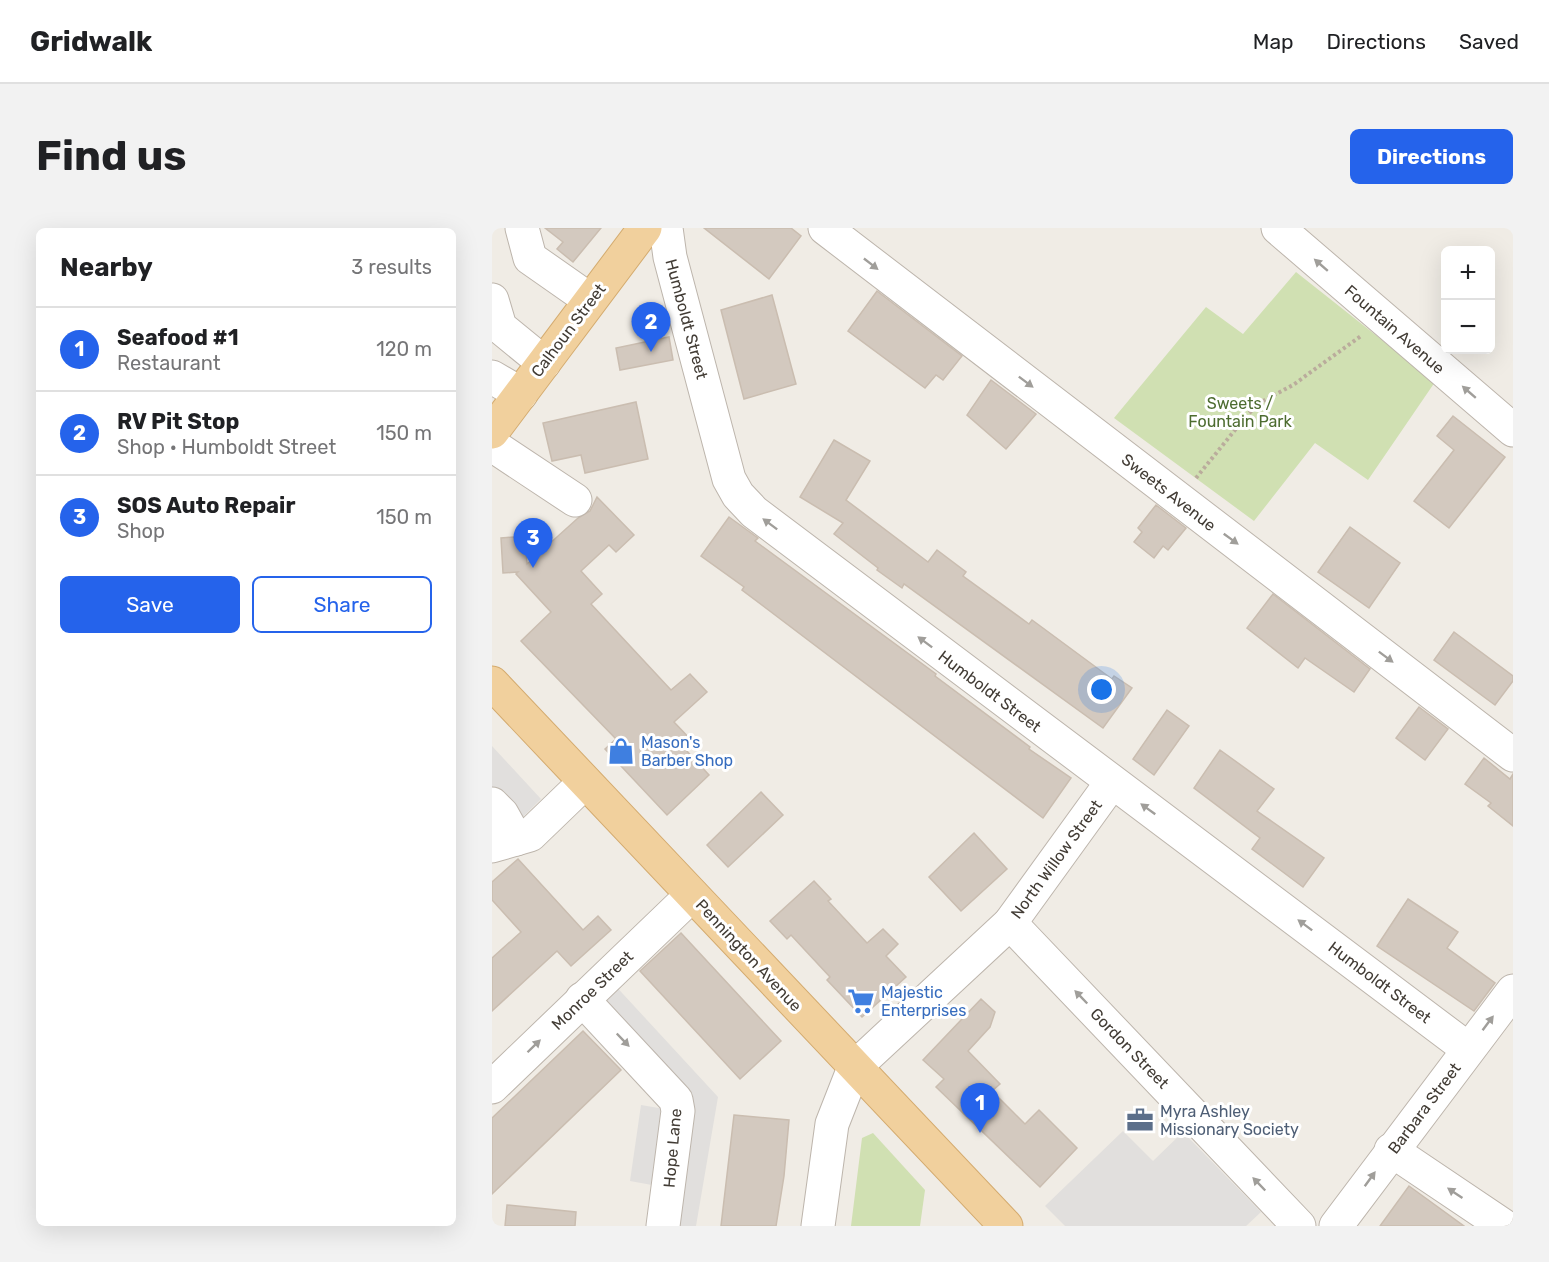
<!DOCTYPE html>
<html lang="en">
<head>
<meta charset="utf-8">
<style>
  body { margin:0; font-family:Rubik,sans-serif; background:#f2f2f2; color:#202124 }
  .controls { position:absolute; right:18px; top:18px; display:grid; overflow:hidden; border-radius:9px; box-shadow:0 6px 24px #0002 }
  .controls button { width:54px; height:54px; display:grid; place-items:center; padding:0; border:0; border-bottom:2px solid #e0e0e0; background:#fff; color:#202124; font:30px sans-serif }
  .you { position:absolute; left:610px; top:462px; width:21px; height:21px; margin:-15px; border:4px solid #fff; border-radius:50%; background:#1a73e8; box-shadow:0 0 0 9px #1a73e833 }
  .badge { display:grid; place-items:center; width:39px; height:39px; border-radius:50%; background:#2563eb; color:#fff; font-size:20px; font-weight:700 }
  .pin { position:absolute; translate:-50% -50px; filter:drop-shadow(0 2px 3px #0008) }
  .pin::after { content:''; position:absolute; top:32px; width:21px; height:18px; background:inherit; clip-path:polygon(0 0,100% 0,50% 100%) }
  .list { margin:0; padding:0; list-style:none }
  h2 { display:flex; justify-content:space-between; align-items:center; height:78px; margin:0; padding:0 24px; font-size:26px }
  h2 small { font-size:20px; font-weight:400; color:#757577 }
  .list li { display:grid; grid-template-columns:39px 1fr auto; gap:18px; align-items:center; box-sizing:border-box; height:84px; padding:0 24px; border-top:2px solid #e0e0e0 }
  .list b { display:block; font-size:22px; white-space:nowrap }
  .list p { margin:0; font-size:20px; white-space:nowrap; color:#757577 }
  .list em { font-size:20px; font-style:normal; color:#757577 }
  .actions { display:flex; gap:12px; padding:18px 24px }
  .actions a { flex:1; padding:14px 0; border:2px solid #2563eb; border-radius:9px; text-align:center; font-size:21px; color:#2563eb }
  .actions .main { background:#2563eb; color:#fff }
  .map { position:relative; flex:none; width:1021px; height:998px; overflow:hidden; border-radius:9px }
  header { display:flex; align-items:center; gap:36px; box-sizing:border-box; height:84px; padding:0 30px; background:#fff; border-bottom:2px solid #e0e0e0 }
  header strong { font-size:28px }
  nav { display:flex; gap:33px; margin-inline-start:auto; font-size:21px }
  .intro { display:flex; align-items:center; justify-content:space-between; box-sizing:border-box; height:144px; padding:0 36px }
  h1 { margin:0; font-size:42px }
  .button { padding:15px 27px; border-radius:9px; background:#2563eb; color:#fff; font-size:21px; font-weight:700 }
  main { display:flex; gap:36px; padding:0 36px }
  aside { flex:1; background:#fff; border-radius:9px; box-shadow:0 6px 24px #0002 }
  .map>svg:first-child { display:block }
  .green { fill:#d0e0b2 }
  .parking { fill:#e1dfdd }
  .building { fill:#d3c9bf; stroke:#cabdb0; stroke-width:1.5 }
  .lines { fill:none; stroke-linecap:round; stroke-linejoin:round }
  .minor-casing { stroke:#bdb5ac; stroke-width:35 }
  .major-casing { stroke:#d4ab6f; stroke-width:35 }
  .path { stroke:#baac9c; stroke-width:4; stroke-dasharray:3 3; stroke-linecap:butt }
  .minor { stroke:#fff; stroke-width:33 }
  .major { stroke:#f1d09d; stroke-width:33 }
  .oneway { fill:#a09e9a }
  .labels { text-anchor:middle; stroke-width:6; stroke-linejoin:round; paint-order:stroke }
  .street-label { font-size:16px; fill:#423c35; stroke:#fff }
  .park-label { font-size:16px; fill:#4d6c30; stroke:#fff }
  .shop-label { font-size:16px; fill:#366cbe; stroke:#fff; text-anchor:start }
  .service-label { font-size:16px; fill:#4e5e75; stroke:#fff; text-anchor:start }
</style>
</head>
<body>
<header>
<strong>Gridwalk</strong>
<nav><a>Map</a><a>Directions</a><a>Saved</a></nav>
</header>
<div class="intro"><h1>Find us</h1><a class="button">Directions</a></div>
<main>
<aside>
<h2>Nearby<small>3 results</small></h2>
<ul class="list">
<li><span class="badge">1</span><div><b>Seafood #1</b><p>Restaurant</p></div><em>120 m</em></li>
<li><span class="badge">2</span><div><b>RV Pit Stop</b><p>Shop · Humboldt Street</p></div><em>150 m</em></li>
<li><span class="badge">3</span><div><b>SOS Auto Repair</b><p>Shop</p></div><em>150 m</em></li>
</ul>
<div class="actions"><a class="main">Save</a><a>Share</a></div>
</aside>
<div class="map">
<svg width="1021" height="998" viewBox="0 0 1021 998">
  <rect width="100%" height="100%" fill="#f0ece5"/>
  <!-- green -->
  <g class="green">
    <polygon points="804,44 943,154 876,252 823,215 762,293 622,190 714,79 751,106"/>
    <polygon points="381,905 433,962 428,998 359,998 370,910"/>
  </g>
  <!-- parking -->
  <g class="parking">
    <polygon points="0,518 49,571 0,620"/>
    <polygon points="119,753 226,869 204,998 176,998 182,961 138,953 149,877 196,885 102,770"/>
    <polygon points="631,903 661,933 691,904 769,984 754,998 573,998 553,978"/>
  </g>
  <!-- building -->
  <g class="building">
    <polygon points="53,0 109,0 81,34 65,21 71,14"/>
    <polygon points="212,0 299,0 309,8 277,51"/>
    <polygon points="385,63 470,128 451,152 444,147 433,160 356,103"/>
    <polygon points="280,67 304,156 252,171 229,82"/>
    <polygon points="177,109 181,132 128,142 124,120"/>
    <polygon points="499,152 544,186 514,221 475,187"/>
    <polygon points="144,174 156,231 93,245 89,227 60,233 51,195"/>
    <polygon points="961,188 1013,229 957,300 922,273 962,222 945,208"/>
    <polygon points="342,212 378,233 354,272 436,334 445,322 474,344 471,348 537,396 540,392 620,451 622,448 640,460 611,500 412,356 410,360 385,342 386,340 342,306 351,295 308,269"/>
    <polygon points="105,269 142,307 124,324 117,317 89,343 110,366 99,376 179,462 198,446 215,464 182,494 201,514 193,521 217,547 175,587 113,521 124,511 29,413 59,384 24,346 26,344 11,345 9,310 33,308 35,336 86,290 98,283"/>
    <polygon points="664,277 694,300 676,322 671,318 662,330 642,314 650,304 646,300"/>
    <polygon points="237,289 266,310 263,313 444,446 443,448 538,519 537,521 579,550 551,590 250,362 252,359 209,328"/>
    <polygon points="858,299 908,335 877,380 826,344"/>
    <polygon points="781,366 878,441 862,464 813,430 806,440 755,400"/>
    <polygon points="962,404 1021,448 1021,453 1003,477 942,432"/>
    <polygon points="927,479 956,501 933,532 904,510"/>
    <polygon points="675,482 697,498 662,547 641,531"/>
    <polygon points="728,522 782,561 765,583 832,630 811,659 760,621 768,610 702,560"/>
    <polygon points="992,530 1018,551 1021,546 1021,598 996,578 999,575 973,556"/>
    <polygon points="269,564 291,587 236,639 215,617"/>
    <polygon points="482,605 515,641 469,683 437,649"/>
    <polygon points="26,631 91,702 106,688 119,702 79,738 65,723 0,783 0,730 29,704 0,672 0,654"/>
    <polygon points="322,653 339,671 336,673 375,715 391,701 406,716 394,728 414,749 370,789 335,752 338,749 299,707 295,711 278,693"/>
    <polygon points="916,671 966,704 955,720 1003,755 982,783 885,718"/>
    <polygon points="189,705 289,813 248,851 148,743"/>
    <polygon points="489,771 503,784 498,799 476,823 508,856 500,863 533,896 547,882 585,920 548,959 444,859 452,851 431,832"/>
    <polygon points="91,803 129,842 0,966 0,890"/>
    <polygon points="242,887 297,892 292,948 284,998 229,998"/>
    <polygon points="917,958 972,998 888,998"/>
    <polygon points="15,977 84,984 83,998 13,998"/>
  </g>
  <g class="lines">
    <defs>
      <g id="minor">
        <polyline points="30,0 38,30 98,72"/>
        <polyline points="174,0 178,29 237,251 246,267 262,284 976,821"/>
        <polyline points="333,0 1021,527"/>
        <polyline points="786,0 1021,202"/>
        <polyline points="0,72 8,99 52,135"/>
        <polyline points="0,149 29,166"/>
        <polyline points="0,217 83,272"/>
        <polyline points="0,576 10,586 24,611"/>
        <polyline points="0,618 38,607 93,554"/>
        <polyline points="518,695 807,998"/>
        <polyline points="90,771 184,872 186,883 171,998"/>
        <polyline points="0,859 200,667"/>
        <polyline points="899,922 1012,998"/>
        <polyline points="326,998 340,896 362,840 518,695 620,554"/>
        <polyline points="844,998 1021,763"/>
      </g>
      <g id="major">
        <polyline points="0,204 153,0"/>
        <polyline points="0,455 514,998"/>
      </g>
    </defs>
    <!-- minor casing -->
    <use href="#minor" class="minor-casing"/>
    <!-- major casing -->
    <use href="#major" class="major-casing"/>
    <!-- path -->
    <polyline class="path" points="704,250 756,186 771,173 801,157 869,108"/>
    <!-- minor -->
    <use href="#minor" class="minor"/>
    <!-- major -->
    <use href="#major" class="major"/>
  </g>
  <!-- one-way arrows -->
  <defs><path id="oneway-solid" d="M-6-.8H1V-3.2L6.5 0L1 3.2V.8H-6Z" transform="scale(1.5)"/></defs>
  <g class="oneway">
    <use href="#oneway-solid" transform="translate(379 36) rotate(38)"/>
    <use href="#oneway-solid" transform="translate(829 37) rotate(-139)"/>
    <use href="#oneway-solid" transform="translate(534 154) rotate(37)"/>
    <use href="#oneway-solid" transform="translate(977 164) rotate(-139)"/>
    <use href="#oneway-solid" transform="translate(278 296) rotate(-143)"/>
    <use href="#oneway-solid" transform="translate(739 311) rotate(36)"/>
    <use href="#oneway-solid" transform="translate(433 414) rotate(-143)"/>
    <use href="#oneway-solid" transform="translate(894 429) rotate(37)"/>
    <use href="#oneway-solid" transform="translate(656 581) rotate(-144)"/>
    <use href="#oneway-solid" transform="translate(813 697) rotate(-143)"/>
    <use href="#oneway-solid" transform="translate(589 769) rotate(-134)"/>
    <use href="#oneway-solid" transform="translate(996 795) rotate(-53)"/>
    <use href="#oneway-solid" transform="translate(131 812) rotate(46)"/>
    <use href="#oneway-solid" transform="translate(42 818) rotate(-44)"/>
    <use href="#oneway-solid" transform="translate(878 951) rotate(-54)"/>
    <use href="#oneway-solid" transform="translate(767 956) rotate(-134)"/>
    <use href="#oneway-solid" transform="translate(963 965) rotate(-146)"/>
  </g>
  <!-- icons -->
  <defs>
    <symbol id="shop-bare" viewBox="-9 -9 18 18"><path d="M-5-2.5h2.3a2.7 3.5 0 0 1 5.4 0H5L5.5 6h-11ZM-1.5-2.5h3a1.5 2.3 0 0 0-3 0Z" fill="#3f7fe0" stroke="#fff" stroke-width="2.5" paint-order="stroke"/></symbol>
    <symbol id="supermarket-bare" viewBox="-9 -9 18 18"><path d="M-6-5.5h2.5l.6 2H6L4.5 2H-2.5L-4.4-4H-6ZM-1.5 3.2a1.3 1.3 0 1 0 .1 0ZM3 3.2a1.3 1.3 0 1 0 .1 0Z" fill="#3f7fe0" stroke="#fff" stroke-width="2.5" paint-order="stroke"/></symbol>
    <symbol id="office-bare" viewBox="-9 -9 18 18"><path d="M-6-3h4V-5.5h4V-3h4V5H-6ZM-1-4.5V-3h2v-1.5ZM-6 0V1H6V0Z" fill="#5c6f8a" stroke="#fff" stroke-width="2.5" paint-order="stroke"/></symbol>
  </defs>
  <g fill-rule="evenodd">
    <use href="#shop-bare" x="110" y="504" width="38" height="38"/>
    <use href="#supermarket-bare" x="350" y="754" width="38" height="38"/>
    <use href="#office-bare" x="629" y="873" width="38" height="38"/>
  </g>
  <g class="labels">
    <!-- street labels -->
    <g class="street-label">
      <text transform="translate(195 91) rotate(75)" y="6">Humboldt Street</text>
      <text transform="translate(903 101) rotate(41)" y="6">Fountain Avenue</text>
      <text transform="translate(76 102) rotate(-53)" y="6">Calhoun Street</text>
      <text transform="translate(677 264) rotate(38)" y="6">Sweets Avenue</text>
      <text transform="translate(498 463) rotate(37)" y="6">Humboldt Street</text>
      <text transform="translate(564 631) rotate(-54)" y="6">North Willow Street</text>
      <text transform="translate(257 727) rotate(47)" y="6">Pennington Avenue</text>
      <text transform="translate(888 754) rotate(37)" y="6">Humboldt Street</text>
      <text transform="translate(100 762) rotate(-44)" y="6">Monroe Street</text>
      <text transform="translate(638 820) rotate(46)" y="6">Gordon Street</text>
      <text transform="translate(932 880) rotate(-53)" y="6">Barbara Street</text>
      <text transform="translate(180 920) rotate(-85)" y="6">Hope Lane</text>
    </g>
    <!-- park labels -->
    <g class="park-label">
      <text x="748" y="181">Sweets /<tspan x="748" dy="18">Fountain Park</tspan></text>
    </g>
    <!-- shop labels -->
    <g class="shop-label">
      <text x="149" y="520">Mason's<tspan x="149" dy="18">Barber Shop</tspan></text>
      <text x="389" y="770">Majestic<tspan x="389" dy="18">Enterprises</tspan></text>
    </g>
    <!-- service labels -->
    <g class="service-label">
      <text x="668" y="889">Myra Ashley<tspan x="668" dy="18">Missionary Society</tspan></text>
    </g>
  </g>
</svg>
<div class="controls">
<button>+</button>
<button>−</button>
</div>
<div class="you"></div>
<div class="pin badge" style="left:488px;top:905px">1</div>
<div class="pin badge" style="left:159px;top:124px">2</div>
<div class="pin badge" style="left:41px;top:340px">3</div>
</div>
</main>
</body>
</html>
